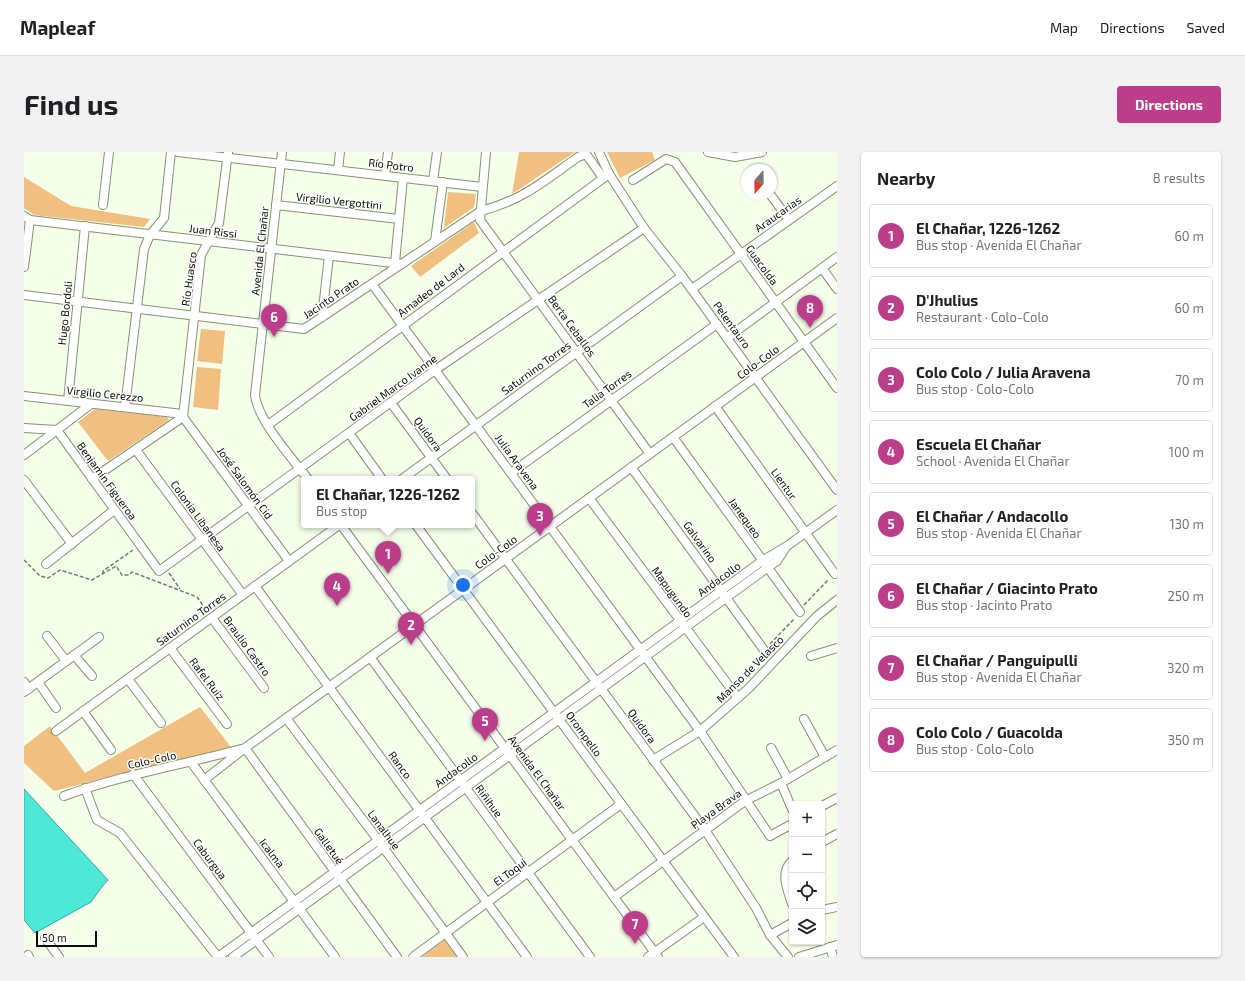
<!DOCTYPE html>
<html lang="en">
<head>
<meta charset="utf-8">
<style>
  body { margin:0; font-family:"Exo 2",sans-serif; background:#f2f2f2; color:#202124 }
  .controls { position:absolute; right:12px; bottom:12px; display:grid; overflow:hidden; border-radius:4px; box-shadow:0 1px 3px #0004 }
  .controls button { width:36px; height:36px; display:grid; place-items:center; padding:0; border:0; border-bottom:1px solid #e0e0e0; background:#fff; color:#202124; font:20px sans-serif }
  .compass { position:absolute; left:717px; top:12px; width:36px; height:36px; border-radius:50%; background:#fff; box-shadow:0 1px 3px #0004; rotate:200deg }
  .scale { position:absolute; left:12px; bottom:10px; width:61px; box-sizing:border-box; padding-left:4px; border:2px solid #090e04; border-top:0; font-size:11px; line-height:14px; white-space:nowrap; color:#090e04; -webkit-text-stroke:3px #fff; paint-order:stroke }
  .you { position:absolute; left:439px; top:433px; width:14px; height:14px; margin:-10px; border:3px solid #fff; border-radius:50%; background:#1a73e8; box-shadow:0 0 0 6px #1a73e833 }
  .badge { display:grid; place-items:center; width:26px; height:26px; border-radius:50%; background:#bc3e8a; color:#fff; font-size:13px; font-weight:700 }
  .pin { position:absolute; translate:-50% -33px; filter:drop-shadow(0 1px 2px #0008) }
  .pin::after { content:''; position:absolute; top:21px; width:14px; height:12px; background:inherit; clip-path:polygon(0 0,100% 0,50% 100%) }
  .popup { position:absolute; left:277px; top:324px; width:174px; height:52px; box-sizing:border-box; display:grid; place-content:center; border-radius:4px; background:#fff; filter:drop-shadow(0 1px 3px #0005); font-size:13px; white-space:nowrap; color:#757577 }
  .popup b { font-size:15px; color:#202124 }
  .popup::after { content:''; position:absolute; left:50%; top:100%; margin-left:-8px; border:8px solid transparent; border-top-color:#fff }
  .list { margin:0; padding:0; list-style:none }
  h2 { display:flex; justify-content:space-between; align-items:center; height:52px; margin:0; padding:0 16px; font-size:17px }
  h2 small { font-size:13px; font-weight:400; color:#757577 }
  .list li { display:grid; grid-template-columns:26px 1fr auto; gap:12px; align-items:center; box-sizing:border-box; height:64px; margin:0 8px 8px; padding:0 8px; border:1px solid #e0e0e0; border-radius:4px }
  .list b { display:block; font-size:15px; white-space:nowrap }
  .list p { margin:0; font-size:13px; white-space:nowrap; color:#757577 }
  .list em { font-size:13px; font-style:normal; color:#757577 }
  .icon { flex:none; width:22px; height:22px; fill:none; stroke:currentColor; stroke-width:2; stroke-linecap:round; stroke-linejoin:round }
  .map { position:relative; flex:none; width:813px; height:805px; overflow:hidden; border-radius:4px }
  header { display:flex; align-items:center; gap:24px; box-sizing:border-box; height:56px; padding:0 20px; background:#fff; border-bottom:1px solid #e0e0e0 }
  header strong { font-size:19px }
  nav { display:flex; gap:22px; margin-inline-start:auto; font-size:14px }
  .intro { display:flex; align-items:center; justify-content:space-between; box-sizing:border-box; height:96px; padding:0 24px }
  h1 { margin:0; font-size:28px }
  .button { padding:10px 18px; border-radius:4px; background:#bc3e8a; color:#fff; font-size:14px; font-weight:700 }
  main { display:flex; gap:24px; padding:0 24px }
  aside { flex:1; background:#fff; border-radius:4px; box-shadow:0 1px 3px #0004 }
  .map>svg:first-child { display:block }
  .green { fill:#f1bf80 }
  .water { fill:#4de8d8; stroke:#39a798 }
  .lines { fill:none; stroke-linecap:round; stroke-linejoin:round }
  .minor-casing { stroke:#839373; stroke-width:10 }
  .path { stroke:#737b6c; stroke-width:1.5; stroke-dasharray:4 2; stroke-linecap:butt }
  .minor { stroke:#fff; stroke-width:8 }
  .labels { text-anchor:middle; stroke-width:3; stroke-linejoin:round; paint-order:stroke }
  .street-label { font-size:11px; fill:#090e04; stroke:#fff }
</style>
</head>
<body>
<header>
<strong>Mapleaf</strong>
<nav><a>Map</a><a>Directions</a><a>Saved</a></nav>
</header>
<div class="intro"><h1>Find us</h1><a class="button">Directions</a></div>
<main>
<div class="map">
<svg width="813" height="805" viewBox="0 0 813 805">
  <rect width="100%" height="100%" fill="#f5ffea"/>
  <!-- green -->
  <g class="green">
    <polygon points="495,0 551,0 488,42"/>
    <polygon points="583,0 628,0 631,8 596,26"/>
    <polygon points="0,25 47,54 126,67 120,75 10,63 0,56"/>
    <polygon points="424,40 452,42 450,55 420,76"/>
    <polygon points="450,70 455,81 396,125 387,114"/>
    <polygon points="177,177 201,179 198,212 173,209"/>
    <polygon points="173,215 197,217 194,258 169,255"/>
    <polygon points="71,257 143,265 145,268 84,309 54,270"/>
    <polygon points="176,555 207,595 30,639 0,611 0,594 26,574 61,621"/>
    <polygon points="422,787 435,805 398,805"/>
  </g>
  <!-- water -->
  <polygon class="water" points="0,637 84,728 77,736 67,750 11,781 0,768"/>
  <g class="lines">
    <defs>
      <g id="minor">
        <polyline points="154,0 458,35"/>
        <path d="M258 0 231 243C234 269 268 306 284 327"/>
        <polyline points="462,0 456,68 626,302"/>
        <polyline points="575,0 585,22 620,76 658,124 813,338"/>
        <polyline points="684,0 711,5 738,0"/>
        <polyline points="314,18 316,0"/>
        <polyline points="361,24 364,0"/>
        <polyline points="609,28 642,7 651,10 813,236"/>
        <polyline points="409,29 413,0"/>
        <polyline points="746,42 765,68"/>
        <polyline points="79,53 85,0"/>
        <polyline points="252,53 375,67"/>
        <polyline points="0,64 6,68 377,112"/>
        <polyline points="411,89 419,30"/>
        <polyline points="371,111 379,26"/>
        <polyline points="0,115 6,68"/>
        <polyline points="798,116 813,137"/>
        <polyline points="348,132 676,579 746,684 768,672"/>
        <polyline points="668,137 813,34"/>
        <path d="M0 143 280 177 457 59C499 48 520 29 554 5L562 2 579 26"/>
        <polyline points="298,165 305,104"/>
        <polyline points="703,186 813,105"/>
        <polyline points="0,244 159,262"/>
        <polyline points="44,249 61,74"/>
        <polyline points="367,251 423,327"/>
        <polyline points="691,254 811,422"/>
        <polyline points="101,255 120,97 126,83 140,66 147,0"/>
        <polyline points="159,265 265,409"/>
        <polyline points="244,273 585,22"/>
        <polyline points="0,276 33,278 135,419 411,218 620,76"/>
        <polyline points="325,281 358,327"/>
        <polyline points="649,285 776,460"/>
        <polyline points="112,298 219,443"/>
        <polyline points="0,303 67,252"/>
        <polyline points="607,315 740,498"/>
        <polyline points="487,321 693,172"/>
        <polyline points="68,327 159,265 177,103 195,71 204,0"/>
        <polyline points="378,327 658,124"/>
        <polyline points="0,328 48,392"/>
        <polyline points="565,346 714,546"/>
        <polyline points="448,361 681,678 732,756 746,783 764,805"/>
        <polyline points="317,373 634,805"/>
        <polyline points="392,373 710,805"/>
        <polyline points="22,412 90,358"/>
        <polyline points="231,434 503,805"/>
        <polyline points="188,466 240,536"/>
        <polyline points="23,484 42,509"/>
        <polyline points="146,496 203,572"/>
        <polyline points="50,503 68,524"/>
        <polyline points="787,504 813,496"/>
        <polyline points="346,505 566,805"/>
        <polyline points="104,527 137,571"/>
        <polyline points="0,530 5,537"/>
        <polyline points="14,530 32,556"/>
        <polyline points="0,540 75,485"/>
        <polyline points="59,559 87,598"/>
        <polyline points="262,566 354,688 439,805"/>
        <polyline points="780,567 801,605"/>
        <polyline points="32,579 315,373"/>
        <polyline points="221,596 373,805"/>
        <polyline points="747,596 764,627"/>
        <polyline points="629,608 676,579 725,536 793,464 813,448"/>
        <polyline points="167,610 311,805"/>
        <polyline points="109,622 245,805"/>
        <polyline points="180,628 221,596 813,166"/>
        <polyline points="757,631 768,657"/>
        <polyline points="61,636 73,668 96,681 194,805"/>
        <path d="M40 644C97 623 158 613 217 597"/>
        <polyline points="798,654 813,646"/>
        <polyline points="798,690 813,682"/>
        <path d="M768 709C755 721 764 738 768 752"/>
        <polyline points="590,745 721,649 757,631 813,598"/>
        <polyline points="798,758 813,755"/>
        <polyline points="746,783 768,771"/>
        <polyline points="21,786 35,805"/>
        <polyline points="806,795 809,805"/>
        <polyline points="4,803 5,805"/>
        <polyline points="194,805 738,409 763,394 813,358"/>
        <polyline points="209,805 743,416 753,409 762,395"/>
        <polyline points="389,805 597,652"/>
        <polyline points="624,805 680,765"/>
        <polyline points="775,805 813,793"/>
      </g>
    </defs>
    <!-- minor casing -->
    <use href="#minor" class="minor-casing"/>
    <!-- path -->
    <g class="path">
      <polyline points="0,408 16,424 24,426 36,418 68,428 92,414 98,423 105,423 108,420 173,445 183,459"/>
      <polyline points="145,421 156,437"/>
      <polyline points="79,422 79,419 109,398"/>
      <polyline points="780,453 805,427"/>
      <polyline points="746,492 771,466"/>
    </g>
    <!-- minor -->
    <use href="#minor" class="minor"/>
  </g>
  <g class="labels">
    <!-- street labels -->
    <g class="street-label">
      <text transform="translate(367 13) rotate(7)" y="4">Río Potro</text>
      <text transform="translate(315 49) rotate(6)" y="4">Virgilio Vergottini</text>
      <text transform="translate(754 62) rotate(-35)" y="4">Araucarias</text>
      <text transform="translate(189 79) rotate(7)" y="4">Juan Rissi</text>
      <text transform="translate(236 99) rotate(-84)" y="4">Avenida El Chañar</text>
      <text transform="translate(738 113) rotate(54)" y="4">Guacolda</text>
      <text transform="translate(165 127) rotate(-82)" y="4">Río Huasco</text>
      <text transform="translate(407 138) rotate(-37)" y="4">Amadeo de Lard</text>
      <text transform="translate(307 146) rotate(-34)" y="4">Jacinto Prato</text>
      <text transform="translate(41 161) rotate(-84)" y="4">Hugo Bordoli</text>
      <text transform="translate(708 173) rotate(54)" y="4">Pelentauro</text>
      <text transform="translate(548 174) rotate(54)" y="4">Berta Ceballos</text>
      <text transform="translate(734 210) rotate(-36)" y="4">Colo-Colo</text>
      <text transform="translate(512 216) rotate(-36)" y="4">Saturnino Torres</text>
      <text transform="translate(369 236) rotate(-36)" y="4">Gabriel Marco Ivanne</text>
      <text transform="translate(583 237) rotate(-36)" y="4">Talia Torres</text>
      <text transform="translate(81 242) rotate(6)" y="4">Virgilio Cerezzo</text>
      <text transform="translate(404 282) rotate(54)" y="4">Quidora</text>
      <text transform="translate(493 310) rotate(54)" y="4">Julia Aravena</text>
      <text transform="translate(83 329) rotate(54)" y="4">Benjamín Figueroa</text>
      <text transform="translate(221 331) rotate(54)" y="4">José Salomón Cid</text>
      <text transform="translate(760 332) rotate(54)" y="4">Lientur</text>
      <text transform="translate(174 364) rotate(54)" y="4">Colonia Libanesa</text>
      <text transform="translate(721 366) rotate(54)" y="4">Janequeo</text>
      <text transform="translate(676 390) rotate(54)" y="4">Galvarino</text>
      <text transform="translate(472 400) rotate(-36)" y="4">Colo-Colo</text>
      <text transform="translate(695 427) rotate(-36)" y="4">Andacollo</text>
      <text transform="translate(648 440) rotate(54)" y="4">Mapugundo</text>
      <text transform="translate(167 467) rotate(-36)" y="4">Saturnino Torres</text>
      <text transform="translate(223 494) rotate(54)" y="4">Braulio Castro</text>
      <text transform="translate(726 517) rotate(-45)" y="4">Manso de Velasco</text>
      <text transform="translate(183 527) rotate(53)" y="4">Rafel Ruiz</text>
      <text transform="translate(618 574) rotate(54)" y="4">Quidora</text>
      <text transform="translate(560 582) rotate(54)" y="4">Orompello</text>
      <text transform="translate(128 608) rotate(-12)" y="4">Colo-Colo</text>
      <text transform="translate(376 613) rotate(54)" y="4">Ranco</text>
      <text transform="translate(432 618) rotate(-36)" y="4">Andacollo</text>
      <text transform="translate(513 621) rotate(54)" y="4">Avenida El Chañar</text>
      <text transform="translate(465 649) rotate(54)" y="4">Riñihue</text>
      <text transform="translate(692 657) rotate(-36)" y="4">Playa Brava</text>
      <text transform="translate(360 678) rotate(53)" y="4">Lanalhue</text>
      <text transform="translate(305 694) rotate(54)" y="4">Galletué</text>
      <text transform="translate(248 701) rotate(53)" y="4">Icalma</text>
      <text transform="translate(186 707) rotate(53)" y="4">Caburgua</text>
      <text transform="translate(486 720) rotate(-36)" y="4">El Toqui</text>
    </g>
  </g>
</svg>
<div class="controls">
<button>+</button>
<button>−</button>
<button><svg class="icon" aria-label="locate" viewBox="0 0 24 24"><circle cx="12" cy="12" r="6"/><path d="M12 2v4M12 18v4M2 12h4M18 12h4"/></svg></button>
<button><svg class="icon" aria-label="layers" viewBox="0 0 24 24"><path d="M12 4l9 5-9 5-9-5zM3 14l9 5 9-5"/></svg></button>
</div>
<svg class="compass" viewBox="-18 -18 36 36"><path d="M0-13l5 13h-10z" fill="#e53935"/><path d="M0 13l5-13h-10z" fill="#757577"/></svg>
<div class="scale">50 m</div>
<div class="you"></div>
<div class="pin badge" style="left:364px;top:422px">1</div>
<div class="popup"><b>El Chañar, 1226-1262</b>Bus stop</div>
<div class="pin badge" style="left:387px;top:493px">2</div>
<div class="pin badge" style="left:516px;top:384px">3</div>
<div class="pin badge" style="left:313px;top:454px">4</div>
<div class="pin badge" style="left:461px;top:589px">5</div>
<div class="pin badge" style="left:250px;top:185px">6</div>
<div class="pin badge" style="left:611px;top:792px">7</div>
<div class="pin badge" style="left:786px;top:176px">8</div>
</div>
<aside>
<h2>Nearby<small>8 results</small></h2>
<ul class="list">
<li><span class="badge">1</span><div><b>El Chañar, 1226-1262</b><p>Bus stop · Avenida El Chañar</p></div><em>60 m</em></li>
<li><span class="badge">2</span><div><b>D'Jhulius</b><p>Restaurant · Colo-Colo</p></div><em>60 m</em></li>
<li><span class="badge">3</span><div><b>Colo Colo / Julia Aravena</b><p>Bus stop · Colo-Colo</p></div><em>70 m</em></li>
<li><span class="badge">4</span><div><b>Escuela El Chañar</b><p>School · Avenida El Chañar</p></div><em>100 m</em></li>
<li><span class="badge">5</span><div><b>El Chañar / Andacollo</b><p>Bus stop · Avenida El Chañar</p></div><em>130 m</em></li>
<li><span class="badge">6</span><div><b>El Chañar / Giacinto Prato</b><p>Bus stop · Jacinto Prato</p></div><em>250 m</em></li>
<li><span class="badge">7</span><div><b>El Chañar / Panguipulli</b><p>Bus stop · Avenida El Chañar</p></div><em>320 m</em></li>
<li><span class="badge">8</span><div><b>Colo Colo / Guacolda</b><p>Bus stop · Colo-Colo</p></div><em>350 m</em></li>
</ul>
</aside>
</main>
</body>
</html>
